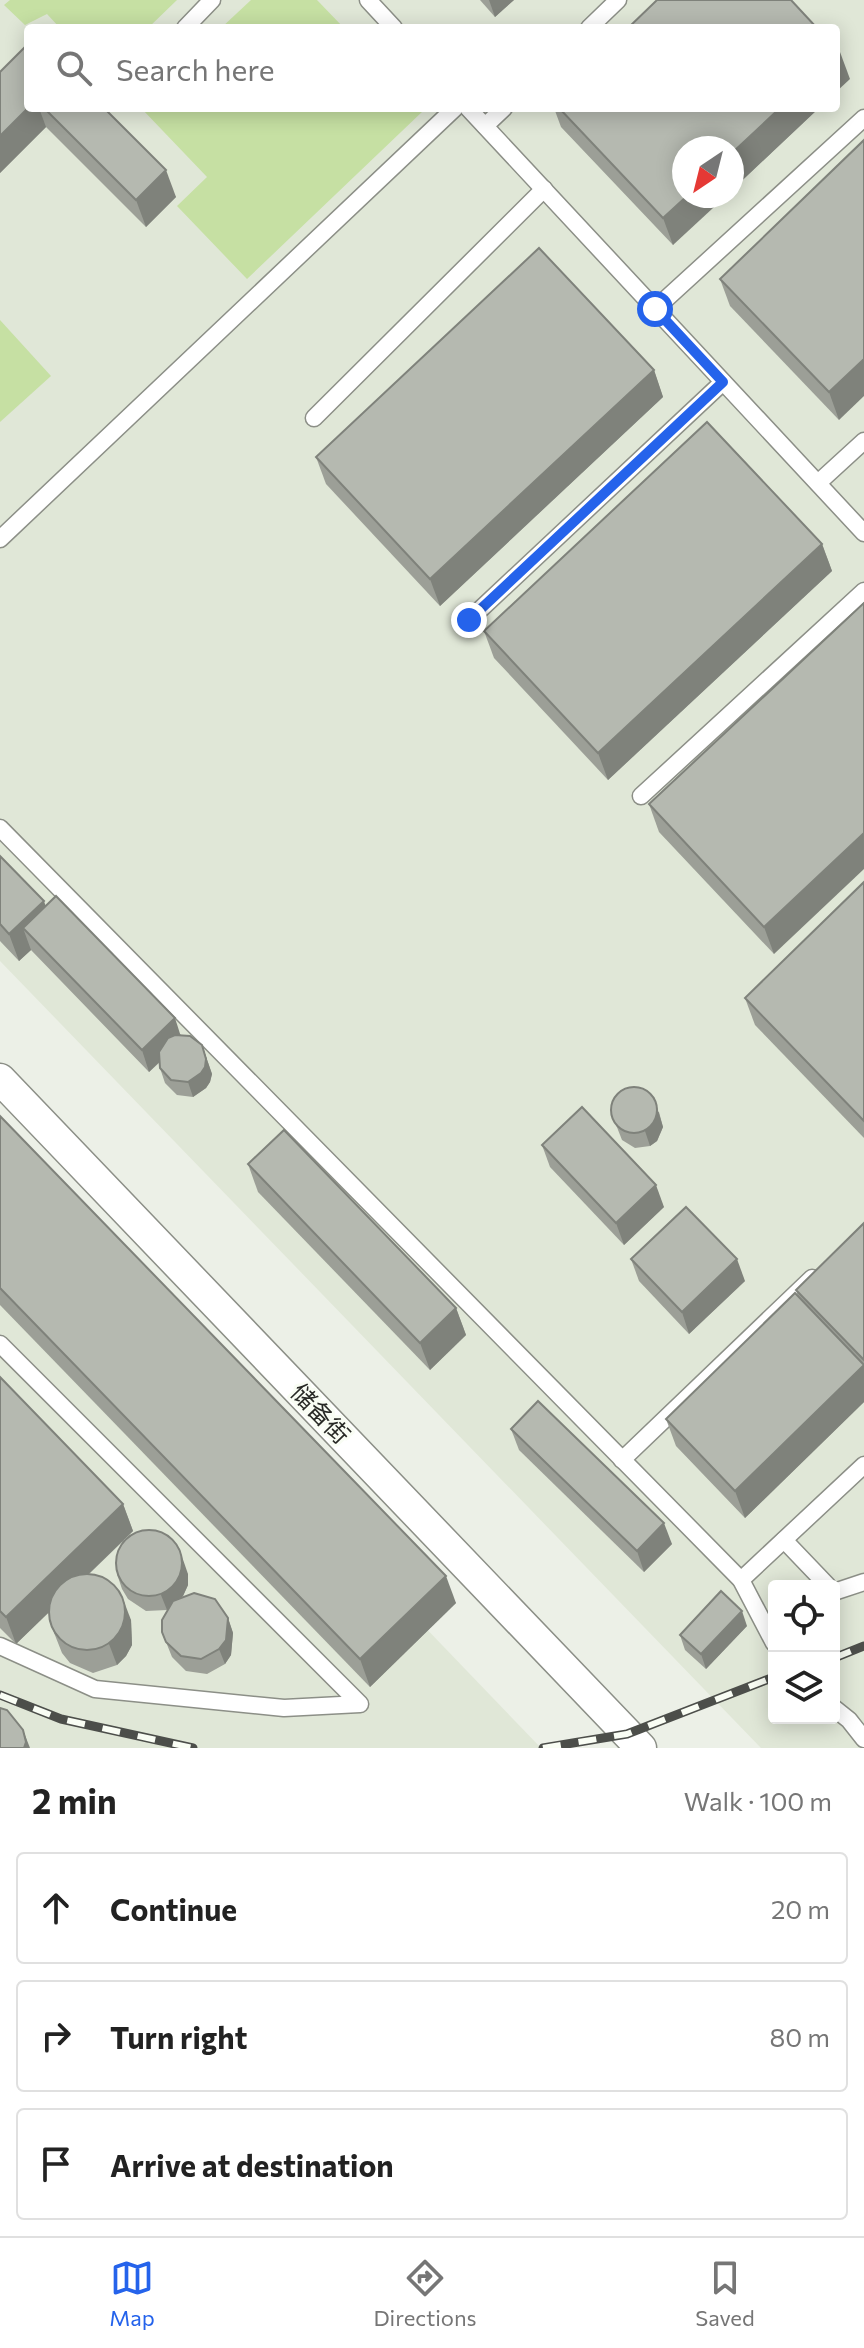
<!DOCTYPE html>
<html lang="en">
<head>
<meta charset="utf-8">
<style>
  body { margin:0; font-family:Commissioner,"Noto Sans SC",sans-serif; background:#f6f6f6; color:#222 }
  .controls { position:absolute; right:24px; bottom:24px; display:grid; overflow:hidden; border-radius:8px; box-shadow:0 4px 20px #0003 }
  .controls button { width:72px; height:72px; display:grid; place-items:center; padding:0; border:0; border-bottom:2px solid #e0e0e0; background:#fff; color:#222; font:40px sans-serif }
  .compass { position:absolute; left:672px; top:136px; width:72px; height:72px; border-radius:50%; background:#fff; box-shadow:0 4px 20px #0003; rotate:215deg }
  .stop { position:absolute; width:24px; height:24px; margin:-18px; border:6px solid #2563eb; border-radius:50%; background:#fff }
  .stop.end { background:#2563eb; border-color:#fff; box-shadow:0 2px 8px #0008 }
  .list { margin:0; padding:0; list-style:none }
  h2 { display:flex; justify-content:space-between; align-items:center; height:104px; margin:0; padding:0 32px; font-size:34px }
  h2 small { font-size:26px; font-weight:400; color:#767676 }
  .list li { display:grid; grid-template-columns:52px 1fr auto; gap:24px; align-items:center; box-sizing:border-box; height:112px; margin:0 16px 16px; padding:0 16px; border:2px solid #e0e0e0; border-radius:8px }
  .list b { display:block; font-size:30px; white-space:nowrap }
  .list em { font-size:26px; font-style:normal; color:#767676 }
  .icon { flex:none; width:44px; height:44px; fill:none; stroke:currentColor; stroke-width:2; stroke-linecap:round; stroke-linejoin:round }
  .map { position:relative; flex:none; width:864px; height:1748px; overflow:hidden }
  .search { position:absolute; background:#fff; box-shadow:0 4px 20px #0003; left:24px; right:24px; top:24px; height:88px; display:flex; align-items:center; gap:20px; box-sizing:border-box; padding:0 28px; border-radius:8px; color:#767676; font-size:30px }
  .sheet { height:488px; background:#fff }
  nav { display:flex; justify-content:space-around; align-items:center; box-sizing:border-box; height:112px; border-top:2px solid #e0e0e0; background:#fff; font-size:22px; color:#767676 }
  nav a { display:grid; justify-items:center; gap:4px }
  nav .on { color:#2563eb }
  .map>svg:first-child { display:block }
  .built { fill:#e0e7d7; fill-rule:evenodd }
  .green { fill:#c6e0a3 }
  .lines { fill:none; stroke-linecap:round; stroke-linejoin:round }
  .service-casing { stroke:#8c8f87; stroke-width:19 }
  .minor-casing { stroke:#8c8f87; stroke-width:33 }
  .service { stroke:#fff; stroke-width:16 }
  .minor { stroke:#fff; stroke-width:30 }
  .rail-casing { stroke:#4c4e4a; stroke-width:9 }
  .rail { stroke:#f9fdf4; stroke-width:6; stroke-dasharray:18; stroke-linecap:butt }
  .wall { fill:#9c9f97 }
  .shaded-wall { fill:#7f827b }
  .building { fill:#b5b9b0; stroke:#7f827b; stroke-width:2 }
  .route { stroke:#2563eb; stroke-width:10 }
  .labels { text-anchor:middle; stroke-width:6; stroke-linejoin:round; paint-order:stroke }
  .street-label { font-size:24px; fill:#272825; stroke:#f9fdf4 }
</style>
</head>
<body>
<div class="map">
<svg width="864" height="1748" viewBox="0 0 864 1748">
  <rect width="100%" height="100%" fill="#ecf0e7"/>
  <!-- built -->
  <g class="built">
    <path d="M0 0H864V1748H761L0 961ZM28 28H836V108H28ZM684 148H732V196H684ZM774 1586H834V1718H774Z"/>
    <polygon points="0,1185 541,1748 0,1748"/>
  </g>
  <!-- green -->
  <g class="green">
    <polygon points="10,0 177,0 148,28 60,28 47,14 25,25 4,5"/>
    <polygon points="251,0 317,0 344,28 221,28"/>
    <polygon points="141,108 420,108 423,111 247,279 177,206 207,177"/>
    <polygon points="0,320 51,376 0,422"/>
  </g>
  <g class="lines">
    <defs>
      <g id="service">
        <polyline points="368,0 394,28"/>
        <polyline points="185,28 212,0"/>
        <polyline points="589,28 618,0"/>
        <polyline points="468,108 864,533"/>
        <polyline points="485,126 504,108"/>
        <polyline points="655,309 864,118"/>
        <polyline points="314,418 544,189"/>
        <polyline points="818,483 864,441"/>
        <polyline points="0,539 455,108"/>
        <polyline points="469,620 723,382"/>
        <polyline points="641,796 864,591"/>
        <polyline points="0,828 741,1580 774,1643"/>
        <polyline points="0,1344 360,1704 284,1708 95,1689 0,1646"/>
        <polyline points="622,1460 812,1278"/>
        <polyline points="784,1540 828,1586"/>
        <polyline points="741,1580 864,1465"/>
        <polyline points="834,1592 864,1582"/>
        <polyline points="834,1708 849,1720 864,1739"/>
      </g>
      <polyline id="minor" points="0,1079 641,1748"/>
    </defs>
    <!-- service casing -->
    <use href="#service" class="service-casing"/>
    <!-- minor casing -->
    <use href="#minor" class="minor-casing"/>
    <!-- service -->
    <use href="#service" class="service"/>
    <!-- minor -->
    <use href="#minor" class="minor"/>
    <defs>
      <g id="rail">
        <polyline points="834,1658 864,1646"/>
        <polyline points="0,1695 61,1719 193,1748"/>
        <polyline points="543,1748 627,1734 774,1677"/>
      </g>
    </defs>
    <!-- rail casing -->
    <use href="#rail" class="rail-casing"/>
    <!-- rail -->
    <use href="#rail" class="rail"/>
  </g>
  <!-- wall -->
  <g class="wall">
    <polygon points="480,0 514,0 495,17"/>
    <polygon points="0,72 28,108 104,108 176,197 146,227 46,127 0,173"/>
    <polygon points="554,108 819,108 732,190 732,148 673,245 561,127"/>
    <polygon points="864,140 839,420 730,306 720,279"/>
    <polygon points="654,370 663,397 440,606 326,484 316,457"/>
    <polygon points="822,544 832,571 608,780 494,658 484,631"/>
    <polygon points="864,603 774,954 659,832 649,804"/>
    <polygon points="0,856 46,906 181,1035 202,1045 212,1074 210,1082 206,1088 193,1097 177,1095 165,1083 160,1068 160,1062 149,1072 31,950 19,961 0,941"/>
    <polygon points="864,882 864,1138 755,1025 745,998"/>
    <polygon points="611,1112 659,1112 663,1127 657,1141 650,1146 635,1148 622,1140"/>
    <polygon points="0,1116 456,1603 370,1687 0,1305"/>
    <polygon points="542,1145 664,1207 624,1245 550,1167"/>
    <polygon points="248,1164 456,1308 466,1335 430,1370 258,1192"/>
    <polygon points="864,1223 864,1402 745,1518 676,1446 666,1419 798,1297 796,1290"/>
    <polygon points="631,1259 745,1281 689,1334 639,1281"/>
    <polygon points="0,1377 123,1504 133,1531 124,1540 188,1574 188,1585 183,1596 181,1598 228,1618 233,1633 231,1655 225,1664 207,1674 186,1671 172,1657 162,1632 170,1607 167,1610 146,1611 128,1599 122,1589 117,1574 122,1542 88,1575 131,1620 132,1645 126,1656 117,1665 93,1673 70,1663 62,1653 49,1620 49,1612 16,1644 0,1628"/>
    <polygon points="511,1429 672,1544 644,1572 519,1450"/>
    <polygon points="747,1626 706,1669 685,1650 680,1635"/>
  </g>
  <!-- shaded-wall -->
  <g class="shaded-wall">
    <polygon points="489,0 514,0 495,17"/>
    <polygon points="840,52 850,79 836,92 836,55"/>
    <polygon points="28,108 39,108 46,127 0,173 0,136"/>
    <polygon points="780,108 819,108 732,190 732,153"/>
    <polygon points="166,170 176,197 146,227 136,200"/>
    <polygon points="687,196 726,196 673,245 663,218"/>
    <polygon points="864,359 864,396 839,420 829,392"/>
    <polygon points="654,370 663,397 440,606 430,579"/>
    <polygon points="822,544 832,571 608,780 598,753"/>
    <polygon points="864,833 864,869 774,954 764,927"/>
    <polygon points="44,901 53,928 23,928 31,950 19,961 9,934"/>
    <polygon points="175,1018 182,1040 149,1072 142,1050"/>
    <polygon points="202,1045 212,1074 210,1082 206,1088 193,1097 188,1082"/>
    <polygon points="654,1097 663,1127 657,1141 650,1146 645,1131"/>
    <polygon points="656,1185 664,1207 624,1245 616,1223"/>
    <polygon points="737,1259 745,1281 689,1334 682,1312"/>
    <polygon points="456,1308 466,1335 430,1370 420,1343"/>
    <polygon points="864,1365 864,1402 745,1518 735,1491"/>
    <polygon points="123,1504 133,1531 16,1644 6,1617"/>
    <polygon points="664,1523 672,1544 644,1572 637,1551"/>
    <polygon points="179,1548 188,1574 188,1585 183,1596 167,1610 161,1595"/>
    <polygon points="446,1576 456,1603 370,1687 360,1659"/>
    <polygon points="123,1599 131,1620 132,1645 126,1656 117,1665 109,1644"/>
    <polygon points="742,1611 747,1626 706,1669 701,1654"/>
    <polygon points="228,1618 233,1633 231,1655 225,1664 219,1649"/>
    <polygon points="23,1730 30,1748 24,1748"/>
  </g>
  <!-- building -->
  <g class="building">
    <polygon points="657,0 791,0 817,28 628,28"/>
    <polygon points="28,44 28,108 0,136 0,72"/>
    <polygon points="44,108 104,108 166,170 136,200"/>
    <polygon points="559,108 780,108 732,153 732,148 684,148 684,196 687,196 663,218"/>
    <polygon points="864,140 864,359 829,392 720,279"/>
    <polygon points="539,248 654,370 430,579 316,457"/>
    <polygon points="707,422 822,544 598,753 484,631"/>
    <polygon points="864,603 864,833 764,927 649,804"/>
    <polygon points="0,856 44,901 9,934 0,924"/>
    <polygon points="864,882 864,1121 745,998"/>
    <polygon points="56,896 175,1018 142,1050 23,928"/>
    <polygon points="175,1035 190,1036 202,1045 206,1059 205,1067 201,1073 188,1082 171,1080 160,1068 159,1052 168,1038"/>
    <circle cx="634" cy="1110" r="23"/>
    <polygon points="582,1107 656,1185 616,1223 542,1145"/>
    <polygon points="0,1116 446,1576 360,1659 0,1288"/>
    <polygon points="284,1130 456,1308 420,1343 248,1164"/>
    <polygon points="686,1207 737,1259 682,1312 631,1259"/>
    <polygon points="864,1223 864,1360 796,1290"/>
    <polygon points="795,1293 864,1365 735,1491 666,1419"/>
    <polygon points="0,1377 123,1504 6,1617 0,1611"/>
    <polygon points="538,1401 664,1523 637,1551 511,1429"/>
    <circle cx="149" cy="1563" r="33"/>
    <circle cx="87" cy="1612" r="38"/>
    <polygon points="721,1591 742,1611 701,1654 680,1635"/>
    <polygon points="194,1593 215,1599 228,1618 226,1640 219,1649 201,1659 181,1656 166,1642 162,1632 162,1620 173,1601"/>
    <polygon points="0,1708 7,1710 23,1730 26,1742 24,1748 0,1748"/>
  </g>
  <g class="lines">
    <!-- route -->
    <polyline class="route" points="469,620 723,382 655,309"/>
  </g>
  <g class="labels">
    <!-- street labels -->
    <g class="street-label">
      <text transform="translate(320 1414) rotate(46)" y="8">储备街</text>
    </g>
  </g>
</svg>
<div class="controls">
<button><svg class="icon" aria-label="locate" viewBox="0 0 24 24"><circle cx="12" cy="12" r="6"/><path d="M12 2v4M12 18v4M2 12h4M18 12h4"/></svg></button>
<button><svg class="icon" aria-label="layers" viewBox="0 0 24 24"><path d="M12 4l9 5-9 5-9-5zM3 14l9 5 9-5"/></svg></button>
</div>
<svg class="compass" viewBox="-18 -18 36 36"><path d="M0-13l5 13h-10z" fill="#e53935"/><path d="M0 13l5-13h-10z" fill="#767676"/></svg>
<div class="stop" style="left:655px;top:309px"></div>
<div class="stop end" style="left:469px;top:620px"></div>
<div class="search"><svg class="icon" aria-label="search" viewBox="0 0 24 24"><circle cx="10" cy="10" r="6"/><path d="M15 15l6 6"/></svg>Search here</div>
</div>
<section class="sheet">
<h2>2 min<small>Walk · 100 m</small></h2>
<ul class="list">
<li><svg class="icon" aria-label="ahead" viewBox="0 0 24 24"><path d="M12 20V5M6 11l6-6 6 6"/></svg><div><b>Continue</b></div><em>20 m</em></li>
<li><svg class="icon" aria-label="right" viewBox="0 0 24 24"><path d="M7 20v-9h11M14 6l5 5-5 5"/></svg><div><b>Turn right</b></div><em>80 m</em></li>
<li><svg class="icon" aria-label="arrive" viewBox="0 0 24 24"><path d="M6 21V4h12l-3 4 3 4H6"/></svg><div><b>Arrive at destination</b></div></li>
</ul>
</section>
<nav>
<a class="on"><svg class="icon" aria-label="map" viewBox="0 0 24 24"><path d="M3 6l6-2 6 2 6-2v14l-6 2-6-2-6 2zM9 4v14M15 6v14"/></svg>Map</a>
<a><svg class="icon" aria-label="directions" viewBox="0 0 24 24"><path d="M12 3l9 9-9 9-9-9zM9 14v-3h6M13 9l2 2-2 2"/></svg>Directions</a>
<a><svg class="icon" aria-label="saved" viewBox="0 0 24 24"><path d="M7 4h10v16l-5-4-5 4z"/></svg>Saved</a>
</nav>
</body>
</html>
